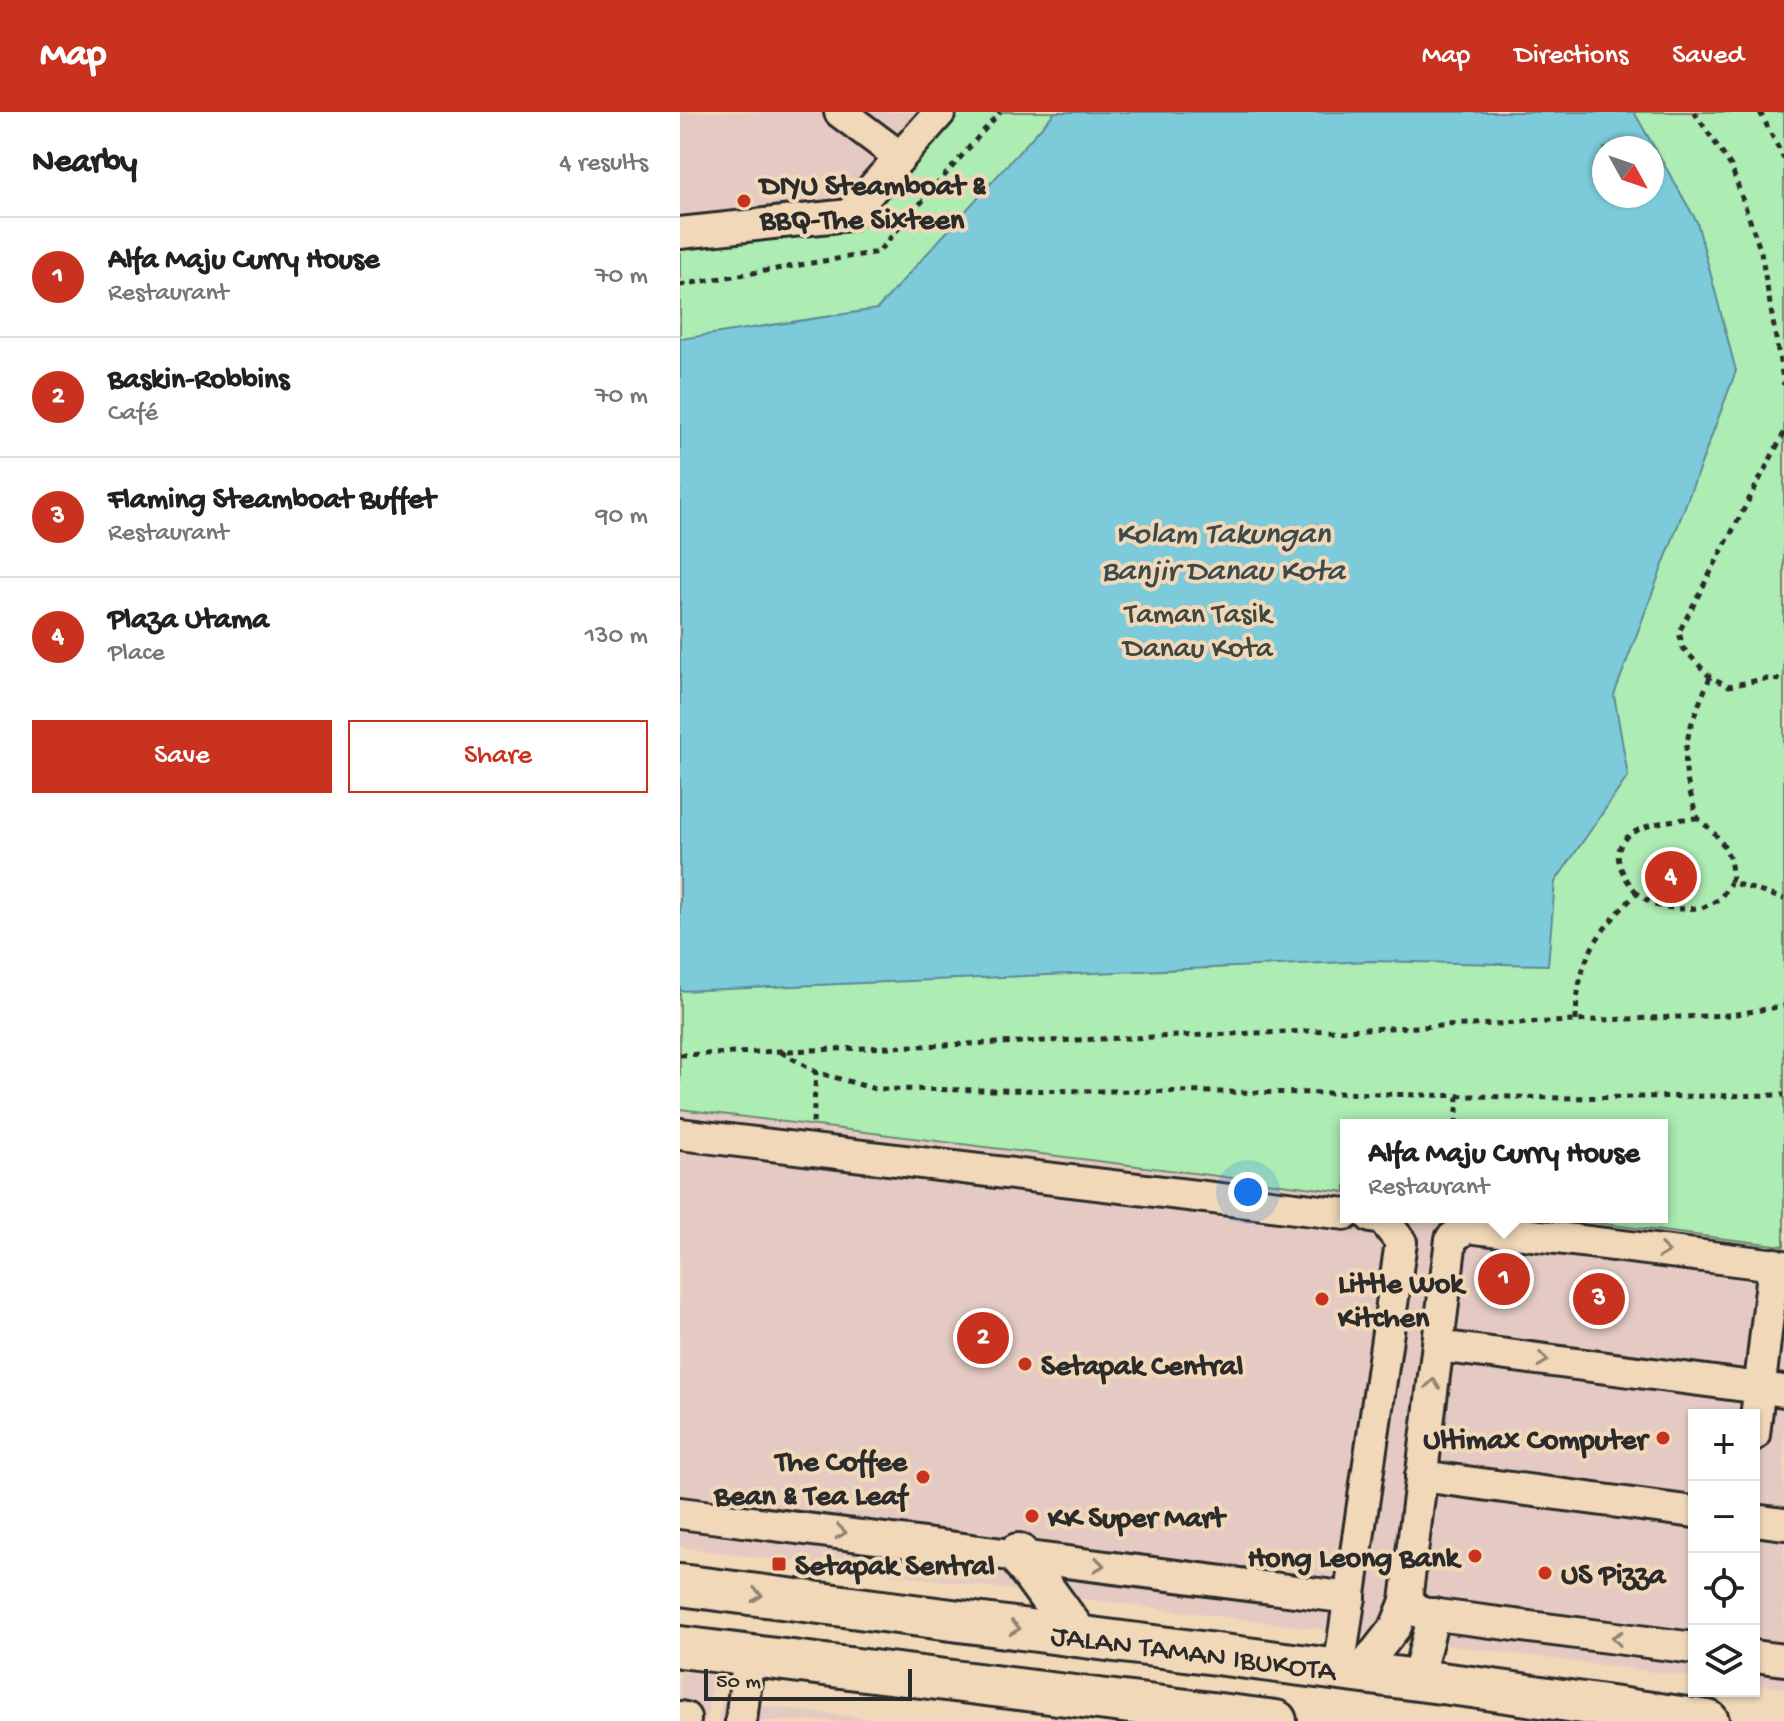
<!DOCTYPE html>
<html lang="en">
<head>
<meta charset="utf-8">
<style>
  body { margin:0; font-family:"Gochi Hand",sans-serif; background:#f6f6f6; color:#202124 }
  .controls { position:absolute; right:24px; bottom:24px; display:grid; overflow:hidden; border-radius:0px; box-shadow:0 2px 6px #0004 }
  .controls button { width:72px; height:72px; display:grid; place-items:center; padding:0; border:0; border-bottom:2px solid #e0e0e0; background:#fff; color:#202124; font:40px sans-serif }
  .compass { position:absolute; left:912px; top:24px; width:72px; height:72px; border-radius:50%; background:#fff; box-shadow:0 2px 6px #0004; rotate:130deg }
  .scale { position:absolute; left:24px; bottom:20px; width:208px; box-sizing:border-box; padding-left:8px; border:4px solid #2b2b2b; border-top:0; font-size:22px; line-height:28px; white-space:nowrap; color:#2b2b2b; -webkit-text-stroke:6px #f0d8b8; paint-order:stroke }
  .you { position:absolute; left:568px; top:1080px; width:28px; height:28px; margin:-20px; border:6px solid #fff; border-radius:50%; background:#1a73e8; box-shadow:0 0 0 12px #1a73e833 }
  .badge { display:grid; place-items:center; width:52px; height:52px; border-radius:50%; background:#c8321e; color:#fff; font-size:26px; font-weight:700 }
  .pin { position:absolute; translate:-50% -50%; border:4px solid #fff; box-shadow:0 2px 8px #0006 }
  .popup { position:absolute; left:660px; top:1007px; width:328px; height:104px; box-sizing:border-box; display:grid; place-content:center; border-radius:0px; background:#fff; filter:drop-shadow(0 2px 6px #0005); font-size:26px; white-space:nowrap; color:#757577 }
  .popup b { font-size:30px; color:#202124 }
  .popup::after { content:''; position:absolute; left:50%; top:100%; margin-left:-16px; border:16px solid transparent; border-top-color:#fff }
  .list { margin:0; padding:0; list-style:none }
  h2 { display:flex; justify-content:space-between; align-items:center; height:104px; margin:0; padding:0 32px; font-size:34px }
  h2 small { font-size:26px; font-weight:400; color:#757577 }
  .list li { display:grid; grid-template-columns:52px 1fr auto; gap:24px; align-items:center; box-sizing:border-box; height:120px; padding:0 32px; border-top:2px solid #e0e0e0 }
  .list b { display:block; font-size:30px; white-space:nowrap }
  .list p { margin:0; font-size:26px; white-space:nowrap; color:#757577 }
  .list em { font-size:26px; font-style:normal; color:#757577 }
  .actions { display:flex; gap:16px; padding:24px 32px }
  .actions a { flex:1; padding:18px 0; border:2px solid #c8321e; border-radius:0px; text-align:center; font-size:28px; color:#c8321e }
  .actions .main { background:#c8321e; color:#fff }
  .icon { flex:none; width:44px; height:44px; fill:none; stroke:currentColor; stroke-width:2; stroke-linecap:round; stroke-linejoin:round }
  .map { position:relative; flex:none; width:1104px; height:1609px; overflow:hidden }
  header { display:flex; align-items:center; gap:48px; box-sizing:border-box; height:112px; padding:0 40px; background:#c8321e; color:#fff }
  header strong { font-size:38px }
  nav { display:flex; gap:44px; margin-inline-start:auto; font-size:28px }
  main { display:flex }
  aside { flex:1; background:#fff }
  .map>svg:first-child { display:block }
  .built { fill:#e4cac2 }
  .green { fill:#adecb3; stroke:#6c8c6f; stroke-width:2; fill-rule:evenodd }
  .water { fill:#7ccada; stroke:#5c8a94; stroke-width:2; fill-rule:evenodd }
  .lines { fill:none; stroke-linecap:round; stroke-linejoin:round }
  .minor-casing { stroke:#2b2b2b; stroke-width:36 }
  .major-casing { stroke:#2b2b2b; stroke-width:46 }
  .path { stroke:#2b2b2b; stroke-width:5; stroke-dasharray:6 6; stroke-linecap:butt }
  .minor { stroke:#f0d8b8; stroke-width:30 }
  .major { stroke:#f0d8b8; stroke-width:40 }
  .oneway { stroke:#8e8272 }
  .poi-dot { fill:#c8321e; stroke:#f0d8b8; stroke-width:3 }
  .labels { text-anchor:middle; stroke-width:8; stroke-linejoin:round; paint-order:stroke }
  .poi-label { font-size:30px; font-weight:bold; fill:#2b2b2b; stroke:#f0d8b8; text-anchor:start }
  .park-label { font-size:30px; fill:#3e483f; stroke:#f0d8b8 }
  .street-label { font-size:30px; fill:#2b2b2b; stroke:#f0d8b8 }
  .water-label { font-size:32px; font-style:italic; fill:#3b4b4e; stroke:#f0d8b8 }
</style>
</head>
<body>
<header>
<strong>Map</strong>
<nav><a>Map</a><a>Directions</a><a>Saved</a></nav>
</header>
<main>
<aside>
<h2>Nearby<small>4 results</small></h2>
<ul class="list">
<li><span class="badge">1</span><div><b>Alfa Maju Curry House</b><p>Restaurant</p></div><em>70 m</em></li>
<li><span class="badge">2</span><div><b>Baskin-Robbins</b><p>Café</p></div><em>70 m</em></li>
<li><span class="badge">3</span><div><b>Flaming Steamboat Buffet</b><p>Restaurant</p></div><em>90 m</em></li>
<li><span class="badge">4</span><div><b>Plaza Utama</b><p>Place</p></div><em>130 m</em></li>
</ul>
<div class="actions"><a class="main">Save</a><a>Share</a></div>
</aside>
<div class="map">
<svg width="1104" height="1609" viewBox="0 0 1104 1609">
  <rect width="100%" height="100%" fill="#f0d8b8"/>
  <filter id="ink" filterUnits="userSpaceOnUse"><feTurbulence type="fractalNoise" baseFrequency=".0125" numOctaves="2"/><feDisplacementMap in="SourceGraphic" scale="16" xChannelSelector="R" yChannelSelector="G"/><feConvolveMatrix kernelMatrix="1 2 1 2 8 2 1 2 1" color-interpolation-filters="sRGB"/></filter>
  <g filter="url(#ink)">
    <!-- built -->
    <g class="built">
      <polygon points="0,0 271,0 179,116 0,131"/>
      <polygon points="0,992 666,1077 666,1105 888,1105 1104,1133 1104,1576 1074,1572 1074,1303 1014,1303 1014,1565 0,1435"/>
      <polygon points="0,1560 34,1563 26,1609 0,1609"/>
      <polygon points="42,1589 210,1609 39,1609"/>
    </g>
    <!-- green -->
    <path class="green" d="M271 0H1104V1134L868 1105H982V1013H666V1080L0 997V131L179 116ZM924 36H972V84H924Z"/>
    <!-- water -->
    <path class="water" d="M375 0H954L1017 110 1056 259 934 583 948 664 875 770 868 853 691 849 0 879V227L197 197ZM924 36H972V84H924Z"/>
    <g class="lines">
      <defs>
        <g id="minor">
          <polyline points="160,0 220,45"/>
          <polyline points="0,121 169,103 260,0"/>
          <polyline points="0,1022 666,1102"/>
          <polyline points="758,1234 1104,1279"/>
          <polyline points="1074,1323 1094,1152"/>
          <polyline points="741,1364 1014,1400"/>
          <polyline points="0,1401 670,1486"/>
          <polyline points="1074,1408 1104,1412"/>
          <polyline points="726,1489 741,1501 1014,1536"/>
          <polyline points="1074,1544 1104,1548"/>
          <polyline points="659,1558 721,1130 703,1107 691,1105"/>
          <polyline points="680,1560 716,1514 726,1489 771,1127 787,1115 1104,1154"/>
          <polyline points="737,1568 754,1502"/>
          <polyline points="0,1605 5,1606 5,1609"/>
          <polyline points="61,1609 69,1543"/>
        </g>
        <g id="major">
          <polyline points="338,1442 398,1524"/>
          <path id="s1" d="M0 1473 792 1575 1028 1609"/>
          <polyline points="0,1535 596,1609"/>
        </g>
      </defs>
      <!-- minor casing -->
      <use href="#minor" class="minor-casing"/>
      <!-- major casing -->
      <use href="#major" class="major-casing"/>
      <!-- path -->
      <g class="path">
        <polyline points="1014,0 1051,54 1081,140 1104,273"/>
        <polyline points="1080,0 1104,47"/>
        <polyline points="0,173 198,140 320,0"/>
        <polyline points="1104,321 999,520 1003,536 1030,565 1049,574 1084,567 1104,568"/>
        <path d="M1030 565C1012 610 997 635 1011 684 1013 691 1015 702 1019 707 1023 712 1029 715 1033 720 1047 735 1054 750 1051 770L1104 787"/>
        <path d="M957 781C907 723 968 709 1017 706"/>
        <path d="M896 909C897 847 915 823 957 781L974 793 998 797 1022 796 1040 787 1051 770"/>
        <polyline points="101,940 136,960 195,977 655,981 881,986 1104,983"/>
        <polyline points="0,943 1051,903 1104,894"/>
        <polyline points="133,1011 136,960"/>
        <polyline points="776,1013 778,985"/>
      </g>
      <!-- minor -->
      <use href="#minor" class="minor"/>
      <!-- major -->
      <use href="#major" class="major"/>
    </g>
    <!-- one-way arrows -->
    <defs><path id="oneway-chevron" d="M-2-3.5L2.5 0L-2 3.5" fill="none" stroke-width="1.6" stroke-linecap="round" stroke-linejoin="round" transform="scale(2)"/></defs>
    <g class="oneway">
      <use href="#oneway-chevron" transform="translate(984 1139) rotate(7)"/>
      <use href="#oneway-chevron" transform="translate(863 1248) rotate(7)"/>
      <use href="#oneway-chevron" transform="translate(753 1272) rotate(-83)"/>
      <use href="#oneway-chevron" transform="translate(161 1420) rotate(7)"/>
      <use href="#oneway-chevron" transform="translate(419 1453) rotate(8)"/>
      <use href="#oneway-chevron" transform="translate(77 1483) rotate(7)"/>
      <use href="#oneway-chevron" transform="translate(335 1516) rotate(7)"/>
      <use href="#oneway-chevron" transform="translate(937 1526) rotate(-173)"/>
    </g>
  </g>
  <!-- markers -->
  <g class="poi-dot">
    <circle cx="64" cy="89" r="8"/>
    <circle cx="642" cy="1187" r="8"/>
    <circle cx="345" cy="1252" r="8"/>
    <circle cx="983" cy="1326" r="8"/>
    <circle cx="243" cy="1365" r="8"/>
    <circle cx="352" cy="1404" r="8"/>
    <circle cx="795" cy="1444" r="8"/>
    <rect x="91" y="1444" width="16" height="16" rx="4"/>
    <circle cx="865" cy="1461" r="8"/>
  </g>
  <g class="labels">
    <!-- poi labels -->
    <g class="poi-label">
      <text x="80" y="82">DIYU Steamboat &amp;<tspan x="80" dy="34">BBQ-The Sixteen</tspan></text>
      <text x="658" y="1180">Little Wok<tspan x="658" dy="34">Kitchen</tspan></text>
      <text x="361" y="1262">Setapak Central</text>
      <text x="967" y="1336" text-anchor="end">Ultimax Computer</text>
      <text x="227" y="1358" text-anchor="end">The Coffee<tspan x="227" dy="34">Bean &amp; Tea Leaf</tspan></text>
      <text x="368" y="1414">KK Super Mart</text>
      <text x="779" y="1454" text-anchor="end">Hong Leong Bank</text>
      <text x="115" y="1462">Setapak Sentral</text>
      <text x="881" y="1471">US Pizza</text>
    </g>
    <!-- park labels -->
    <g class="park-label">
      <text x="518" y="510">Taman Tasik<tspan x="518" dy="34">Danau Kota</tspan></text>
    </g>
    <!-- street labels -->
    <g class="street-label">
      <text dy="10" stroke="none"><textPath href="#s1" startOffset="518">JALAN TAMAN IBUKOTA</textPath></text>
    </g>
    <!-- water labels -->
    <g class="water-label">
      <text x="543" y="430">Kolam Takungan<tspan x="543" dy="37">Banjir Danau Kota</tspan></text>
    </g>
  </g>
</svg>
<div class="controls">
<button>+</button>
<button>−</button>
<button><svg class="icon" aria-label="locate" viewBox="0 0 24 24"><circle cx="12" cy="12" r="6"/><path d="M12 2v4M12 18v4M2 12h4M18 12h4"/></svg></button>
<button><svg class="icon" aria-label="layers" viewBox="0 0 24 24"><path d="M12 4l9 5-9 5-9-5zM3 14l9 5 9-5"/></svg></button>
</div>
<svg class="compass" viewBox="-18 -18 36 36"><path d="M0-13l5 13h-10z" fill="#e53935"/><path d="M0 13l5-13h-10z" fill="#757577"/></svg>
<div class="scale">50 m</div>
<div class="you"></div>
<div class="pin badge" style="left:824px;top:1167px">1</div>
<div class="popup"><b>Alfa Maju Curry House</b>Restaurant</div>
<div class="pin badge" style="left:303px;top:1226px">2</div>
<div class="pin badge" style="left:919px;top:1187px">3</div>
<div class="pin badge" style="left:991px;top:765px">4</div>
</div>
</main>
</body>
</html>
